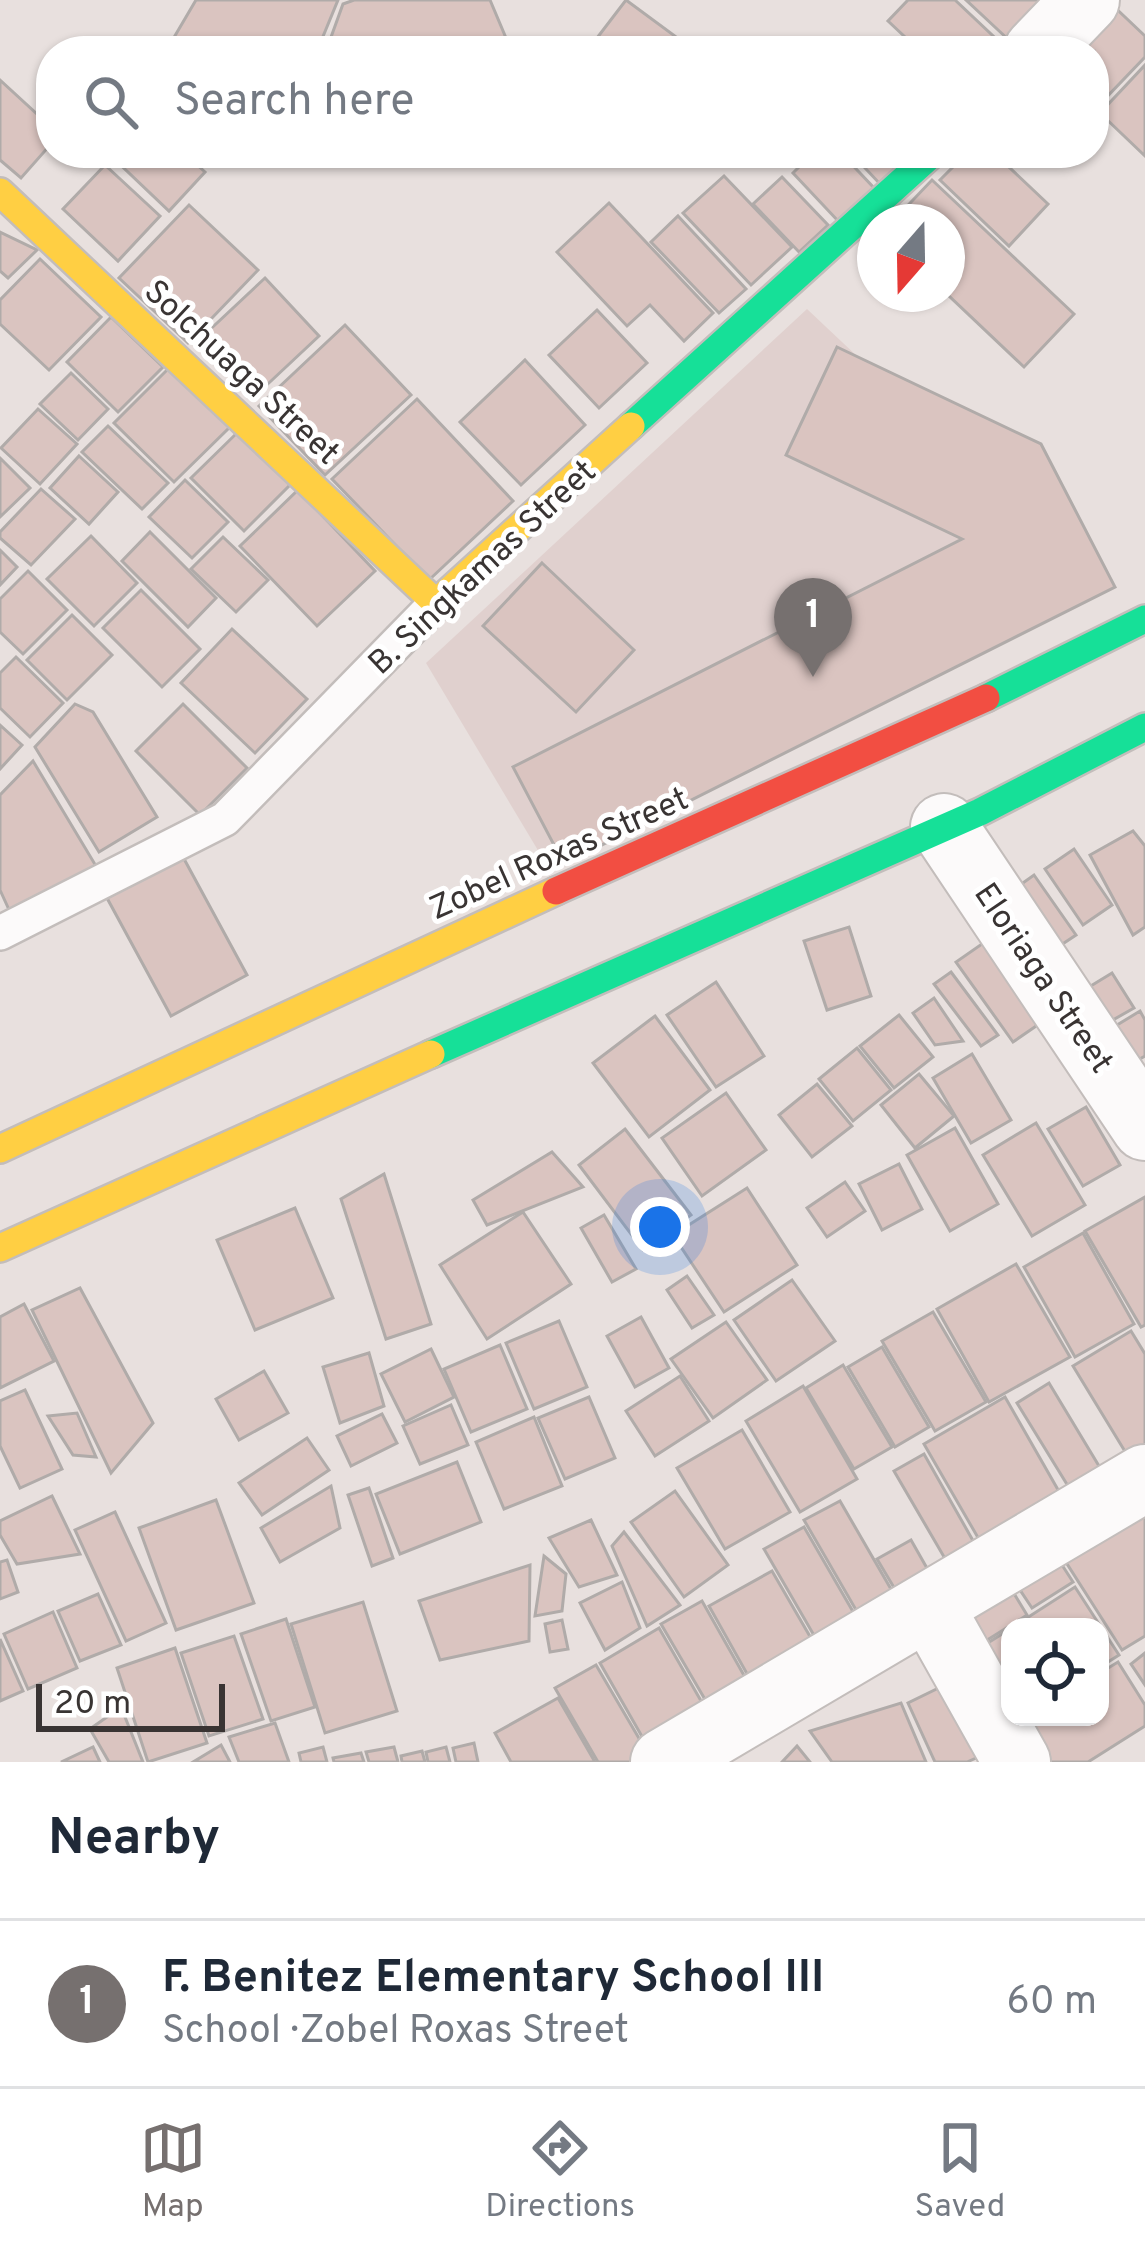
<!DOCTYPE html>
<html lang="en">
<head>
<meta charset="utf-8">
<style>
  body { margin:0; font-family:Overpass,sans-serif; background:#f6f6f7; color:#1f2937 }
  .controls { position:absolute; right:36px; bottom:36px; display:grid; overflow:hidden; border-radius:24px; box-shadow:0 3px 9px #0004 }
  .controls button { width:108px; height:108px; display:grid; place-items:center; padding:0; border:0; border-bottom:3px solid #e0e1e3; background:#fff; color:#1f2937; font:60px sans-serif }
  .compass { position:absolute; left:857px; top:204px; width:108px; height:108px; border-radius:50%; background:#fff; box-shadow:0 3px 9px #0004; rotate:200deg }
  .scale { position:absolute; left:36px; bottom:30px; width:189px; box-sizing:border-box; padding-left:12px; border:6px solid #393433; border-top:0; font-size:33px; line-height:42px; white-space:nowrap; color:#393433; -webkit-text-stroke:9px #fff; paint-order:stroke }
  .you { position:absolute; left:660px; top:1227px; width:42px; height:42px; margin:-30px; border:9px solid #fff; border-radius:50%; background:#1a73e8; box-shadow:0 0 0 18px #1a73e833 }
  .badge { display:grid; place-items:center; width:78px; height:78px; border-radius:50%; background:#76706f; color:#fff; font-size:39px; font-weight:700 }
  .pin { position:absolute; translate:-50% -99px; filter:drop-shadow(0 3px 6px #0008) }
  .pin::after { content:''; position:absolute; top:63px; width:42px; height:36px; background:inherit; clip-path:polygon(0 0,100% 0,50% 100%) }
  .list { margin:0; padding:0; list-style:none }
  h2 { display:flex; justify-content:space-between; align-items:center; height:156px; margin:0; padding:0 48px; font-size:51px }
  h2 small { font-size:39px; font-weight:400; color:#747a83 }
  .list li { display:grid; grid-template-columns:78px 1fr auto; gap:36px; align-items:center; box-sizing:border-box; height:168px; padding:0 48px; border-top:3px solid #e0e1e3 }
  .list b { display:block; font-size:45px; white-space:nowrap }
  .list p { margin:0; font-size:39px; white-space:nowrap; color:#747a83 }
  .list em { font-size:39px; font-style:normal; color:#747a83 }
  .icon { flex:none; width:66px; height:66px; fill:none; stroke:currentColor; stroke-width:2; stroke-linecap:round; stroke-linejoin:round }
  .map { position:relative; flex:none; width:1145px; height:1762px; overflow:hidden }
  .search { position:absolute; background:#fff; box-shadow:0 3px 9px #0004; left:36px; right:36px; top:36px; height:132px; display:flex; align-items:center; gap:30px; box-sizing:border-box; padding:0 42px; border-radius:48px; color:#747a83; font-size:45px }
  .sheet { height:324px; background:#fff }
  nav { display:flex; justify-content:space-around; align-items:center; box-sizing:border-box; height:168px; border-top:3px solid #e0e1e3; background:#fff; font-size:33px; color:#747a83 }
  nav a { display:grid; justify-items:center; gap:6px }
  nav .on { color:#76706f }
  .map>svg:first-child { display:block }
  .built { fill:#e0d0ce }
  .building { fill:#dac4c0; stroke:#b0aba9; stroke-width:3 }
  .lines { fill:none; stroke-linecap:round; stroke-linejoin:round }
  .lane-casing { stroke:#c3bdbb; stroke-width:38 }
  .street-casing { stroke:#c3bdbb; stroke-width:70 }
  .fast-casing { stroke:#c3bdbb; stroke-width:32 }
  .slow-casing { stroke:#c3bdbb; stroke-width:32 }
  .jam-casing { stroke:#c3bdbb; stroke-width:32 }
  .lane { stroke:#fcfafa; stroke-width:33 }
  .street { stroke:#fcfafa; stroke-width:66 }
  .fast { stroke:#16e098; stroke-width:27 }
  .slow { stroke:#ffcf43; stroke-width:27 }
  .jam { stroke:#f24e42; stroke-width:27 }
  .labels { text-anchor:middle; stroke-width:10; stroke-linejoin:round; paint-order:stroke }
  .street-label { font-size:33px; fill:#393433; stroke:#fff }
</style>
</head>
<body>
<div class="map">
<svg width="1145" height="1762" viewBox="0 0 1145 1762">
  <rect width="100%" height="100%" fill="#e8e0de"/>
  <!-- built -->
  <polygon class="built" points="807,309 1086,572 545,862 426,663"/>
  <!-- building -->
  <g class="building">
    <polygon points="196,0 338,0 317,51 166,51"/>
    <polygon points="354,0 490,0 506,38 475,51 326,51 343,4"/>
    <polygon points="626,0 683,42 677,51 587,51"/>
    <polygon points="908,0 955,0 1009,51 920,51 888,21"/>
    <polygon points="966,0 1054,0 1012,43"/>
    <polygon points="1107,0 1145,36 1145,57 1098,106 1094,102 1094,51 1058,51"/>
    <polygon points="1145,65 1145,156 1100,113"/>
    <polygon points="0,80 51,127 51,144 21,178 0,160"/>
    <polygon points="108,153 184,153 205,172 169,211"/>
    <polygon points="338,153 374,153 343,166"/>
    <polygon points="813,153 841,153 875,189 839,222 793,173"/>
    <polygon points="851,153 913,153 880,184"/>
    <polygon points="967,153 994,153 1048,204 1009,246 940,180"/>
    <polygon points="105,165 160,216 118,261 63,209"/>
    <polygon points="724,176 792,247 751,285 683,213"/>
    <polygon points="782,177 828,225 799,252 753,204"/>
    <polygon points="932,180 1074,314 1024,367 947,294 947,222 892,222"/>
    <polygon points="609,203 713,313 684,341 650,305 627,326 557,252"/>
    <polygon points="189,205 258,270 188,343 119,278"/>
    <polygon points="678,216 746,289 719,313 651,242"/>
    <polygon points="0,232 37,250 8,278 0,271"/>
    <polygon points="40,259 101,317 49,370 0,324 0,300"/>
    <polygon points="265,278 319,336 255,396 201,338"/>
    <polygon points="597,310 647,363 599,408 549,355"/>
    <polygon points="111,317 163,367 118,412 67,362"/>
    <polygon points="345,325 411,395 325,475 259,406"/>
    <polygon points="837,347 1041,444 1115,587 564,864 513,767 962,539 786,455"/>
    <polygon points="525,360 585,425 521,485 460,422"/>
    <polygon points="171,366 231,426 174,482 114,423"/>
    <polygon points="71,373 108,409 78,440 40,404"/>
    <polygon points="417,399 513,501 429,580 332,479"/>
    <polygon points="38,409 77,444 40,484 1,448"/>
    <polygon points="108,426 168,483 142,509 82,452"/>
    <polygon points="241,429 293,482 244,531 191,478"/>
    <polygon points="79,456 118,492 89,524 50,488"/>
    <polygon points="0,458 30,488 0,517"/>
    <polygon points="185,480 228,522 192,558 149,517"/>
    <polygon points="41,489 75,519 31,565 0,538 0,532"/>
    <polygon points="298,490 375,571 317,626 240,546"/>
    <polygon points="150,532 216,598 188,627 122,561"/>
    <polygon points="91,536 137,583 94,626 47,579"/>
    <polygon points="223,537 268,580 236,612 191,569"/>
    <polygon points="0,550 17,567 0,585"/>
    <polygon points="542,563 634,650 576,712 483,626"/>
    <polygon points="28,571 67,610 23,654 0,632 0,599"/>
    <polygon points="141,590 200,649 162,687 103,628"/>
    <polygon points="72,615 112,655 67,700 27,660"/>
    <polygon points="232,629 307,699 255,753 181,683"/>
    <polygon points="16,657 63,703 30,737 0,708 0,673"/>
    <polygon points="75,704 93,712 157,817 99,852 35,747"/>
    <polygon points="183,704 247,768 200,815 136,751"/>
    <polygon points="0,725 22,745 0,769"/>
    <polygon points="33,761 99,871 11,914 0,890 0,795"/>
    <polygon points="1133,831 1145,846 1145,927 1133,935 1090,855"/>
    <polygon points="1074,849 1112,905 1083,925 1045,869"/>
    <polygon points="183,857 247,975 171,1016 107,898"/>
    <polygon points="1034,875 1076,935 1055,949 1013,890"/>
    <polygon points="849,927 871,996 827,1010 804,941"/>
    <polygon points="1002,930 1058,1011 1013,1042 956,962"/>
    <polygon points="951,972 998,1035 981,1046 934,984"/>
    <polygon points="1112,973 1134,1008 1097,1029 1076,995"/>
    <polygon points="716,982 764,1056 716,1087 667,1015"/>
    <polygon points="934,998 963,1041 935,1045 913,1013"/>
    <polygon points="1140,1011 1145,1020 1145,1056 1125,1067 1104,1033"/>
    <polygon points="899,1015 933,1057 894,1088 860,1046"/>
    <polygon points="655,1016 710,1090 649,1137 593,1063"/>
    <polygon points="857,1048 891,1090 853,1121 819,1079"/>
    <polygon points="972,1054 1011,1120 971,1143 933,1078"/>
    <polygon points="919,1074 954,1116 915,1148 881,1105"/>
    <polygon points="817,1084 852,1126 812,1157 779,1115"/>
    <polygon points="726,1093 766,1150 702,1196 662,1138"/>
    <polygon points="1086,1107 1120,1165 1083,1186 1048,1129"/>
    <polygon points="1036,1123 1085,1205 1032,1236 983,1155"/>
    <polygon points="955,1128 998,1204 950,1231 907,1155"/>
    <polygon points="625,1129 691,1215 643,1250 579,1165"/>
    <polygon points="552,1152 583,1187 487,1225 473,1200"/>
    <polygon points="899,1164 922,1209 882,1230 859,1184"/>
    <polygon points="384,1174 431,1324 386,1339 341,1199"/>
    <polygon points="845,1182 865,1211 827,1237 807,1208"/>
    <polygon points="747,1188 797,1265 724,1312 673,1235"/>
    <polygon points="1145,1197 1145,1325 1141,1327 1085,1231"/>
    <polygon points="295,1208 333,1298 255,1330 217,1240"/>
    <polygon points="523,1212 571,1284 487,1339 440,1265"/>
    <polygon points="604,1215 636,1269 612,1282 581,1228"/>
    <polygon points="1083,1233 1134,1324 1075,1357 1024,1267"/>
    <polygon points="1016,1264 1070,1357 989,1402 937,1309"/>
    <polygon points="687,1276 714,1315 692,1328 667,1290"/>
    <polygon points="792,1280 835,1341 776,1381 734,1320"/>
    <polygon points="80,1288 153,1423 111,1473 32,1310"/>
    <polygon points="24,1304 54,1361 0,1388 0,1317"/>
    <polygon points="933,1312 986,1402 935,1431 882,1341"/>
    <polygon points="641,1317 669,1368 635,1387 607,1336"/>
    <polygon points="559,1321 587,1387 534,1409 506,1343"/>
    <polygon points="726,1322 767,1380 713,1418 671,1359"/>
    <polygon points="1131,1331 1145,1354 1145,1448 1129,1458 1073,1366"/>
    <polygon points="500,1345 527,1409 471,1432 444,1369"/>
    <polygon points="882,1347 929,1427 895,1447 848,1367"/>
    <polygon points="431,1349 454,1397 405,1422 381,1374"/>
    <polygon points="369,1353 384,1406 340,1423 323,1367"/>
    <polygon points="843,1365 892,1447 854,1469 806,1388"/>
    <polygon points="264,1371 288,1413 239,1440 216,1399"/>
    <polygon points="680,1376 709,1421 655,1456 626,1411"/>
    <polygon points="1049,1383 1108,1481 1076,1499 1017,1403"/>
    <polygon points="803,1386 857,1479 800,1512 746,1421"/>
    <polygon points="25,1390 62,1469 20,1488 0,1446 0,1401"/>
    <polygon points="589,1397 615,1458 565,1479 538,1418"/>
    <polygon points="1005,1397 1069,1509 988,1555 924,1444"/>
    <polygon points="451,1405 468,1445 420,1464 403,1426"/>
    <polygon points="77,1413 96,1457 73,1455 48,1416"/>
    <polygon points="382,1414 397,1443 351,1466 337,1436"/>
    <polygon points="534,1417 562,1486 504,1509 476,1442"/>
    <polygon points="742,1430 790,1512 725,1549 677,1468"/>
    <polygon points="307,1438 329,1470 262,1515 239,1483"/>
    <polygon points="924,1454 976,1546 947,1562 894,1471"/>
    <polygon points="457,1462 481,1522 400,1554 376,1494"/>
    <polygon points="331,1486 340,1528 280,1562 261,1528"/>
    <polygon points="369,1488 393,1558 372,1566 348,1495"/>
    <polygon points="675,1491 728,1565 684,1597 631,1522"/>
    <polygon points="52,1496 80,1554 17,1564 0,1535 0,1521"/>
    <polygon points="216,1500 254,1603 176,1630 139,1528"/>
    <polygon points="840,1501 899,1603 863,1622 804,1520"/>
    <polygon points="1145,1501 1145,1636 1122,1650 1055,1545"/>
    <polygon points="115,1512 166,1623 126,1641 75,1530"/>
    <polygon points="591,1520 617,1575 579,1587 549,1538"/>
    <polygon points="804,1527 859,1622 819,1644 764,1549"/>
    <polygon points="624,1532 680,1605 647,1626 612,1546"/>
    <polygon points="911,1540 932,1577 899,1596 877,1559"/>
    <polygon points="1051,1548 1073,1582 1032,1608 1010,1575"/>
    <polygon points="544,1556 566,1574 562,1611 535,1616"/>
    <polygon points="7,1560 18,1592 0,1599 0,1562"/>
    <polygon points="530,1565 529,1641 440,1660 419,1601"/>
    <polygon points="772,1571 819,1652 755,1688 709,1606"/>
    <polygon points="1002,1574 1027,1615 976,1647 950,1607"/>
    <polygon points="622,1582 640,1628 605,1650 580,1603"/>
    <polygon points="1075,1587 1119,1655 1100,1667 1100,1627 1013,1627"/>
    <polygon points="98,1594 121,1645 80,1661 58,1611"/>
    <polygon points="702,1601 750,1686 710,1708 661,1624"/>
    <polygon points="363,1602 397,1711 325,1733 291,1624"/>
    <polygon points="53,1612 77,1668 28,1689 4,1634"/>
    <polygon points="286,1619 315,1707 271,1721 241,1634"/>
    <polygon points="562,1620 568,1649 550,1652 545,1624"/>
    <polygon points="659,1628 708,1713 648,1747 600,1663"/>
    <polygon points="1010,1629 1010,1707 975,1651"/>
    <polygon points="234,1636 263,1719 209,1736 181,1653"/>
    <polygon points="0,1639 23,1691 0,1701"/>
    <polygon points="175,1648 207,1743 148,1762 117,1668"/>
    <polygon points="1145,1653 1145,1685 1131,1664"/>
    <polygon points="1118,1662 1145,1705 1145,1726 1088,1762 1044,1762 1020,1724 1031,1717 1100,1717 1100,1673"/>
    <polygon points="596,1665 647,1752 630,1762 598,1762 555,1688"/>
    <polygon points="953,1681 985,1754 967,1762 935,1762 908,1703"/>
    <polygon points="558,1698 595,1762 511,1762 495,1733"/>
    <polygon points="901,1703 926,1762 832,1762 810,1731"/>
    <polygon points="121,1707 143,1762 109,1762 90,1729"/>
    <polygon points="275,1723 289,1762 239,1762 229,1737"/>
    <polygon points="474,1743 478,1762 456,1762 453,1748"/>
    <polygon points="221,1745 230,1762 193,1762"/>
    <polygon points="797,1746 810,1762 782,1762"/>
    <polygon points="93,1747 100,1762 61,1762"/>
    <polygon points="323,1747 327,1762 301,1762 299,1753"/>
    <polygon points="394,1747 398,1762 369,1762 366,1752"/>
    <polygon points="446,1747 450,1762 428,1762 426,1752"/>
    <polygon points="422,1751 425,1762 402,1762 401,1756"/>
    <polygon points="361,1753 364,1762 334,1762 333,1758"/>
  </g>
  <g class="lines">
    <defs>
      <polyline id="lane" points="0,933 225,819 436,603"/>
      <g id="street">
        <polyline points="1037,51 1086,0"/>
        <polyline points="944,827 1145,1127"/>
        <polyline points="930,1607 1017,1762"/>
        <polyline points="664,1762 1145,1478"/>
      </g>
      <g id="fast">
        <polyline points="631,426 933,153"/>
        <polyline points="986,698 1145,619"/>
        <polyline points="431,1054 980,812 1145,727"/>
      </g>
      <g id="slow">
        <polyline points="0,192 436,603 631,426"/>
        <polyline points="0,1149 556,891"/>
        <polyline points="0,1248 431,1054"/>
      </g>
      <polyline id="jam" points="556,891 986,698"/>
    </defs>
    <!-- lane casing -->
    <use href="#lane" class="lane-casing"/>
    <!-- street casing -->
    <use href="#street" class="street-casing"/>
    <!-- fast casing -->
    <use href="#fast" class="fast-casing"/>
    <!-- slow casing -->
    <use href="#slow" class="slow-casing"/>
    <!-- jam casing -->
    <use href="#jam" class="jam-casing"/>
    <!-- lane -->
    <use href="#lane" class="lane"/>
    <!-- street -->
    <use href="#street" class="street"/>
    <!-- fast -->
    <use href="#fast" class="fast"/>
    <!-- slow -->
    <use href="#slow" class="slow"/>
    <!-- jam -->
    <use href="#jam" class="jam"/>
  </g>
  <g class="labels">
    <!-- street labels -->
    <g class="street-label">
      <text transform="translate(243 371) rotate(43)" y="12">Solchuaga Street</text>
      <text transform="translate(481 566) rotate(-43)" y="12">B. Singkamas Street</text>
      <text transform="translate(558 852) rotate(-24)" y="12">Zobel Roxas Street</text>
      <text transform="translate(1045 977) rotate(56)" y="12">Eloriaga Street</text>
    </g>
  </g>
</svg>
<div class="controls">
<button><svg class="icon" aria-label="locate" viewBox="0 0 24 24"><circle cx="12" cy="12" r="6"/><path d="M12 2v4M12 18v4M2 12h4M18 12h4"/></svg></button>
</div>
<svg class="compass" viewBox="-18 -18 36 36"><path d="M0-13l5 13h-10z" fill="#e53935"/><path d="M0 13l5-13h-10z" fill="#747a83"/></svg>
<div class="scale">20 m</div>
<div class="you"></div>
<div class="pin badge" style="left:813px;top:677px">1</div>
<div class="search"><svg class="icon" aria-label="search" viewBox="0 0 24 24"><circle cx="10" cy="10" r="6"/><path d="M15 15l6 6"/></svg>Search here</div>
</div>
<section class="sheet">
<h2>Nearby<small></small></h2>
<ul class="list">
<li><span class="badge">1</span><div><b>F. Benitez Elementary School III</b><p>School · Zobel Roxas Street</p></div><em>60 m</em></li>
</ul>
</section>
<nav>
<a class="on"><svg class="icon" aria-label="map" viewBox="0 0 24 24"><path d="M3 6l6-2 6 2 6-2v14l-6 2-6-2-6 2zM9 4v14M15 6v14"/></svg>Map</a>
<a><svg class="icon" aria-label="directions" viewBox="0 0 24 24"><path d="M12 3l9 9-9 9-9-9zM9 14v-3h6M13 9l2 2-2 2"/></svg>Directions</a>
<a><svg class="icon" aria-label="saved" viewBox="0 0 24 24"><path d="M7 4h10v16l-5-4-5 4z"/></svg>Saved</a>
</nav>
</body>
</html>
